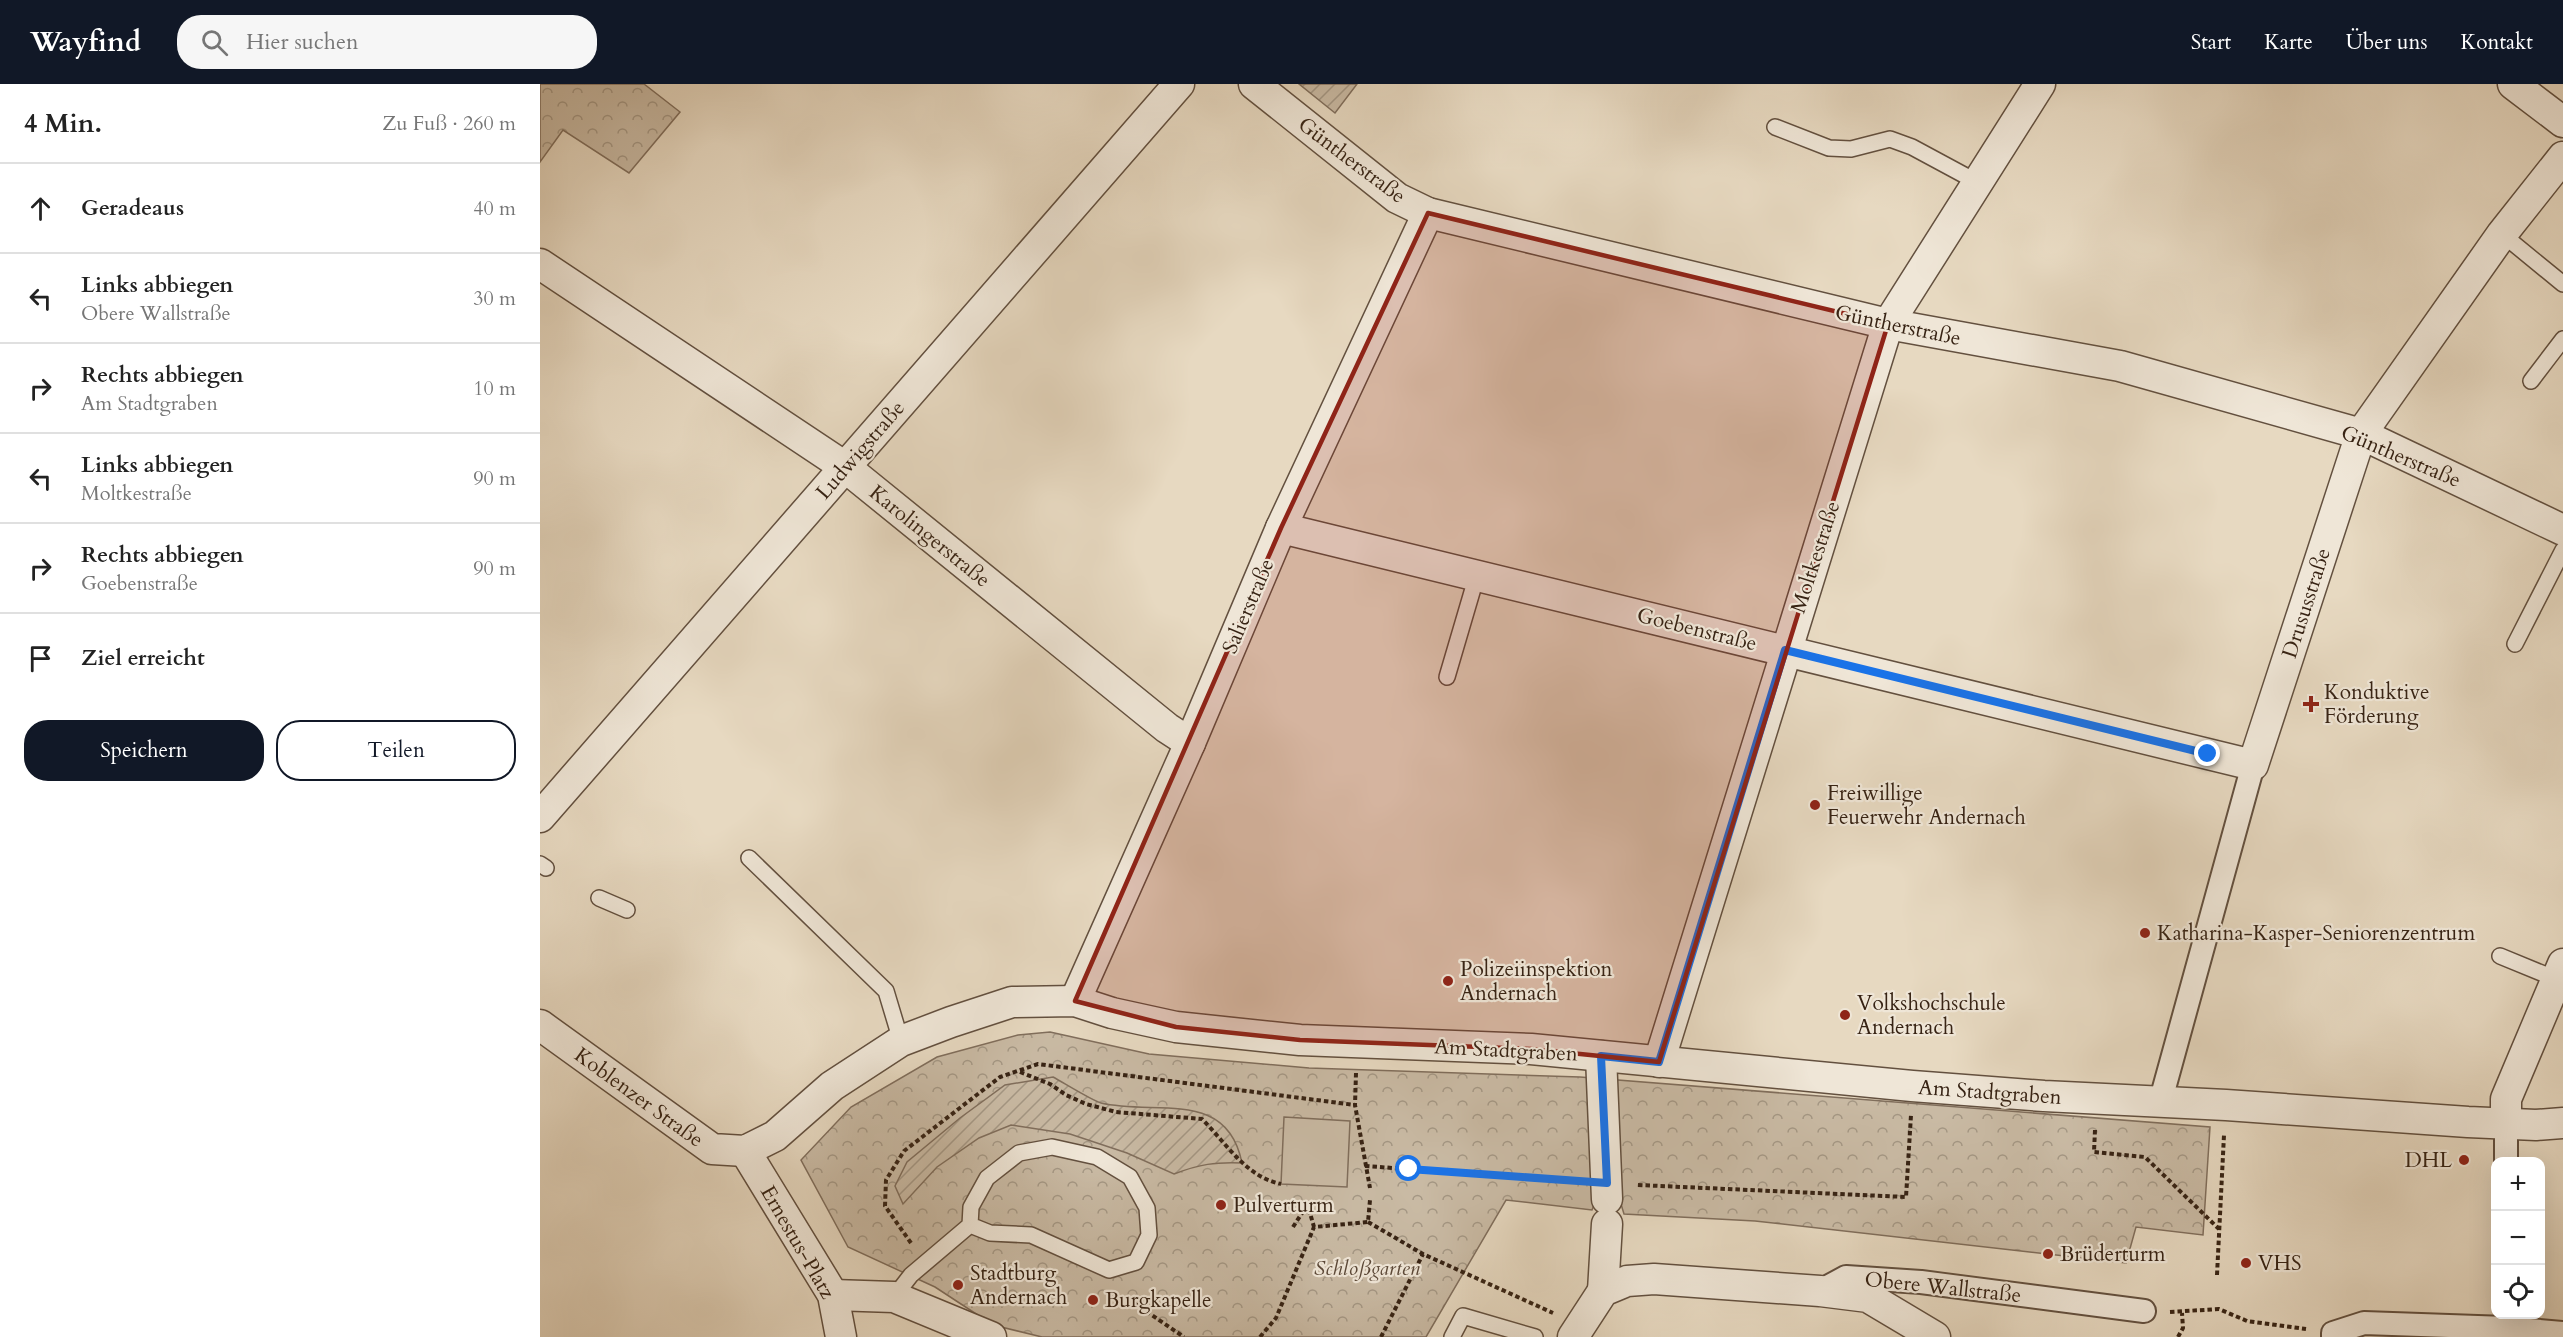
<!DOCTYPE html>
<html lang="de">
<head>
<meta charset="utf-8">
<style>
  body { margin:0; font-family:Cardo,serif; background:#f6f6f6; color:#222 }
  .controls { position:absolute; right:18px; bottom:18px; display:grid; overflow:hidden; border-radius:12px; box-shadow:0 6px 24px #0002 }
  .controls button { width:54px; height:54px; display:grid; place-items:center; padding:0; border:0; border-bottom:2px solid #e0e0e0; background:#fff; color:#222; font:30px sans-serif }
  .stop { position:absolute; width:18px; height:18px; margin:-14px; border:4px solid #1a73e8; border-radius:50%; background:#fff }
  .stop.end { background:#1a73e8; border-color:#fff; box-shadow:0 2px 6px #0008 }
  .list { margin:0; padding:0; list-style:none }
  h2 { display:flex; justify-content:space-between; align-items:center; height:78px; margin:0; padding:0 24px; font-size:26px }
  h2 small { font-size:20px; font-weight:400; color:#767676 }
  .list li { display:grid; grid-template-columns:39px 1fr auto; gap:18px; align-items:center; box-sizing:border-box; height:90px; padding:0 24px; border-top:2px solid #e0e0e0 }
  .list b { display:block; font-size:22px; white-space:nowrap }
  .list p { margin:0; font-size:20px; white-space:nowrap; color:#767676 }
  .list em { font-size:20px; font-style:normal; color:#767676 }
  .actions { display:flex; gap:12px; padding:18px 24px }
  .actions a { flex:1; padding:14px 0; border:2px solid #111827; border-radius:24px; text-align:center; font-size:21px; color:#111827 }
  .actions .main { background:#111827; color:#fff }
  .icon { flex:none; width:33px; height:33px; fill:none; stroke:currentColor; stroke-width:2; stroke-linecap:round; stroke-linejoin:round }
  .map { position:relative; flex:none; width:2023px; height:1253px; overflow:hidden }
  header { display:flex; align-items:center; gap:36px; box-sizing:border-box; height:84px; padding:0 30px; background:#111827; color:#fff }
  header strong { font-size:28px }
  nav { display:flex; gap:33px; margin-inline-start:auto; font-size:21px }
  .search { width:420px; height:54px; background:#f6f6f6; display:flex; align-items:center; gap:15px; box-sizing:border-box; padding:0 21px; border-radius:24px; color:#767676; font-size:22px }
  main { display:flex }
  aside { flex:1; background:#fff }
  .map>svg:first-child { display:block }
  .park { fill:url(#park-crowns); stroke:#806e5c; stroke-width:1.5 }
  .garden { fill:url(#garden-furrows); stroke:#806e5c; stroke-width:1.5 }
  .pitch { fill:#c9baa4; stroke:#806e5c; stroke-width:1.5 }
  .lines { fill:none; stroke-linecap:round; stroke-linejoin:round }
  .service-casing { stroke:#63503f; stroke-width:18 }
  .pedestrian-casing { stroke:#63503f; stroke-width:26 }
  .minor-casing { stroke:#63503f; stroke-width:33 }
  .path { stroke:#372314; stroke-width:4; stroke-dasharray:4.5 3; stroke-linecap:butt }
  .service { stroke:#efe6d7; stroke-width:15 }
  .pedestrian { stroke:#efe6d7; stroke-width:22 }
  .minor { stroke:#efe6d7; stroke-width:30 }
  .route { stroke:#1a73e8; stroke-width:8 }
  .marked { fill:#8f2418; fill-opacity:0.2; stroke:#8f2418; stroke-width:4.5; stroke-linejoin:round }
  .poi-dot { fill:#8f2418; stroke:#efe6d7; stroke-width:2 }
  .labels { text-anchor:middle; stroke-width:4.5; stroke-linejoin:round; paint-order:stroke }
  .street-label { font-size:21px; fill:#372314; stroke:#efe6d7 }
  .poi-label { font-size:21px; fill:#372314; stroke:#efe6d7; text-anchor:start }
  .park-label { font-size:21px; font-style:italic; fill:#5c4938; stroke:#efe6d7 }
</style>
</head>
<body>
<header>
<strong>Wayfind</strong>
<div class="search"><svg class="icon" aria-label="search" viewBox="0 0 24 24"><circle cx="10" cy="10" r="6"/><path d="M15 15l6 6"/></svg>Hier suchen</div>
<nav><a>Start</a><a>Karte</a><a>Über uns</a><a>Kontakt</a></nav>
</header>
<main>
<aside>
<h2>4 Min.<small>Zu Fuß · 260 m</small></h2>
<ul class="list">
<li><svg class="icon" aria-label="ahead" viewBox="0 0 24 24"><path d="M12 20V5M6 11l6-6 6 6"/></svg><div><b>Geradeaus</b></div><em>40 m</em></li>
<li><svg class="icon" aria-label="left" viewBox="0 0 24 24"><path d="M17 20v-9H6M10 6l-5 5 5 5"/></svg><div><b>Links abbiegen</b><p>Obere Wallstraße</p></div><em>30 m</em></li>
<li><svg class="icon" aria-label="right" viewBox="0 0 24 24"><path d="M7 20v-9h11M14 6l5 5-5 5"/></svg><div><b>Rechts abbiegen</b><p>Am Stadtgraben</p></div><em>10 m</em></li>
<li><svg class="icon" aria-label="left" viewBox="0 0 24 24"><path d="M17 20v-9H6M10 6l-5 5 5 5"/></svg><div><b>Links abbiegen</b><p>Moltkestraße</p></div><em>90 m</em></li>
<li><svg class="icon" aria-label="right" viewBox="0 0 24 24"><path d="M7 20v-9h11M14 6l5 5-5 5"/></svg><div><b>Rechts abbiegen</b><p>Goebenstraße</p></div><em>90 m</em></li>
<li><svg class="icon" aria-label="arrive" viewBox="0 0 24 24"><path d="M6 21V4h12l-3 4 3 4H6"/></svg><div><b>Ziel erreicht</b></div></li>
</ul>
<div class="actions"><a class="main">Speichern</a><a>Teilen</a></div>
</aside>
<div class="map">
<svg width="2023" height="1253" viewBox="0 0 2023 1253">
  <defs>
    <pattern id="park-crowns" width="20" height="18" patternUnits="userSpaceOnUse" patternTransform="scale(1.5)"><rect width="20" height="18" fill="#c9baa4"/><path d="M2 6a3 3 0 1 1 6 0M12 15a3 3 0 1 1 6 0" fill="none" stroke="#a49784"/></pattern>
    <pattern id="garden-furrows" width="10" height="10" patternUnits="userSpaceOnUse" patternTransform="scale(1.5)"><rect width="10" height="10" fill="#c9baa4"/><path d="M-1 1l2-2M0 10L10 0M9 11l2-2" fill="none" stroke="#a49784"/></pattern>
  </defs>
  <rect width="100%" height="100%" fill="#e7d9c1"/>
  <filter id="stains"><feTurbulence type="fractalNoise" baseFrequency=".00333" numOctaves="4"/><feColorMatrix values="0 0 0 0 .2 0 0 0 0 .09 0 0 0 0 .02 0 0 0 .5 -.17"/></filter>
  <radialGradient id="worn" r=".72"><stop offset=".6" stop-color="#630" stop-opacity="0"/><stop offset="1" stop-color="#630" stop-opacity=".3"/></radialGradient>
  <!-- park -->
  <g class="park">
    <polygon points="0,0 104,0 140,28 89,89 23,46 0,78"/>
    <polygon points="510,948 609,970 769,984 1040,993 1670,1043 1663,1151 1596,1143 1586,1179 1215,1137 1084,1130 1081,1120 1054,1121 1052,1126 966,1116 886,1253 502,1253 453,1241 395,1203 308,1163 261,1076 311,1023 397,973 478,951"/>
  </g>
  <!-- garden -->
  <g class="garden">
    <polygon points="759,0 817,0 795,29"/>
    <path d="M513 993C524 999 553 1017 561 1019 616 1032 687 1004 702 1079 675 1078 660 1080 634 1090L587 1069 530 1050 471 1041 439 1054 397 1083 363 1120 355 1102 367 1078 420 1034 465 1001Z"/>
  </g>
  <!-- pitch -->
  <polygon class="pitch" points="744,1033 810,1037 807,1103 741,1100"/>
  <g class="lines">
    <defs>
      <g id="service">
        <polyline points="1235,43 1289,64 1311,65 1350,55 1372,63 1437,98"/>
        <polyline points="1962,150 2023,200"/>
        <polyline points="1991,297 2023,255"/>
        <polyline points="1975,560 2023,466"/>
        <polyline points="907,593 937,491"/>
        <polyline points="209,774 346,907 361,957"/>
        <polyline points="0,780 6,784"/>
        <polyline points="59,814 87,826"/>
        <polyline points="1960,872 2016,895"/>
        <polyline points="354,1213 371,1191 430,1141 450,1149 491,1151 569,1186 596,1178 609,1151 607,1124 590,1093 557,1073 512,1063 479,1069 447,1094 431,1123 430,1141"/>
        <polyline points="912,1253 923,1232 995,1253"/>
      </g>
      <g id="pedestrian">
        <polyline points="1620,1019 1713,681"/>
        <polyline points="1966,1039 1966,1078"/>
        <polyline points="1280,1207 1306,1193 1381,1198 1604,1227"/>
        <polyline points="1793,1253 1793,1249 1824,1239 1966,1244 2023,1249"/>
      </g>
      <g id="minor">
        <polyline points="714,0 857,114 888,129 1348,240 1580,282 1821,350 2023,446"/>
        <polyline points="1973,0 2023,38"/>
        <polyline points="0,180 305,383 627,644 650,659"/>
        <polyline points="741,444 1713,681 1821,350 1962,150 2023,73"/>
        <polyline points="0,733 639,0"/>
        <polyline points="535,917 650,659 741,444 888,129"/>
        <polyline points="0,941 172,1065 205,1067 235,1052 292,1002 361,957 411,938 472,918 535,917 572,929 636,943 760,956 991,965 1372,1002 1504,1012 1686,1021 1928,1038 1996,1041 2023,1039"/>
        <polyline points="1061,972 1067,1115"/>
        <polyline points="1119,978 1348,240 1500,0"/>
        <polyline points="1966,1039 1966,1015 2023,880"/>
        <polyline points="205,1067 293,1211 301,1253"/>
        <polyline points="1063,1207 1067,1140"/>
        <polyline points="293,1211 354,1213 451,1253"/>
        <polyline points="1033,1253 1063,1207 1087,1197 1114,1195 1280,1207 1328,1213 1395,1253"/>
      </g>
    </defs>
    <!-- service casing -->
    <use href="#service" class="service-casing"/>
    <!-- pedestrian casing -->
    <use href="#pedestrian" class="pedestrian-casing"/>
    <!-- minor casing -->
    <use href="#minor" class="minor-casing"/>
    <!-- path -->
    <g class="path">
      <path d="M480 988 510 1000 526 1011 546 1020 576 1028 662 1035C686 1059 706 1093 741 1100"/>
      <polyline points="816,989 815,1021 830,1104"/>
      <polyline points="1555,1046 1554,1068 1605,1073 1679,1145"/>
      <polyline points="825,1082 1034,1097"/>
      <polyline points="1098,1101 1366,1113 1371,1031"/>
      <polyline points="828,1138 883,1170 1013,1229"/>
      <polyline points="753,1143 764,1126 770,1129 774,1143"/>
      <polyline points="371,1159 345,1122 346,1096 364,1067 460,993 498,980 815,1021"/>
      <polyline points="1677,1191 1684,1051"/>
      <polyline points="594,1219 644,1253"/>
      <polyline points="1630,1228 1679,1225 1707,1237 1766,1245"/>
      <polyline points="720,1253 736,1234 774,1143 828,1138 830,1116"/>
      <polyline points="841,1253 883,1170"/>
      <polyline points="1638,1253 1643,1244 1642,1229"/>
    </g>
    <!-- service -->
    <use href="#service" class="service"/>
    <!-- pedestrian -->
    <use href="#pedestrian" class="pedestrian"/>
    <!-- minor -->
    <use href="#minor" class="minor"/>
  </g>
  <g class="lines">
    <!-- route -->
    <polyline class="route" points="869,1085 1067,1099 1061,972 1119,978 1245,566 1668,670"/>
  </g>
  <!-- marked area -->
  <path class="marked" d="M888 129 1348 240 1119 978 991 965 760 956 636 943 535 917 741 444Z"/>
  <!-- markers -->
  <g class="poi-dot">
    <path d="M1768 611h6v6h6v6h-6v6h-6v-6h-6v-6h6z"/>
    <circle cx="1275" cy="721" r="6"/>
    <circle cx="1605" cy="849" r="6"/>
    <circle cx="908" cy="897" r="6"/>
    <circle cx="1305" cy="931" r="6"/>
    <circle cx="1924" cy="1076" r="6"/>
    <circle cx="681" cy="1121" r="6"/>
    <circle cx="1508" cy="1170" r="6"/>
    <circle cx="1706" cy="1179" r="6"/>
    <circle cx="418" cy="1201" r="6"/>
    <circle cx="553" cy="1216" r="6"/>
  </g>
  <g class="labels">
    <!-- street labels -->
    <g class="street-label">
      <text transform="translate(812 76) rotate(37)" y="7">Güntherstraße</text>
      <text transform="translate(1358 241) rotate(12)" y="7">Güntherstraße</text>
      <text transform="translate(320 366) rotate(-49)" y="7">Ludwigstraße</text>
      <text transform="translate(1861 372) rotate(23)" y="7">Güntherstraße</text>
      <text transform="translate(390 452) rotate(39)" y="7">Karolingerstraße</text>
      <text transform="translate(1275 473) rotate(-72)" y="7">Moltkestraße</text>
      <text transform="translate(1766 519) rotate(-72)" y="7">Drususstraße</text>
      <text transform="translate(708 522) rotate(-67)" y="7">Salierstraße</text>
      <text transform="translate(1157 545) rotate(14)" y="7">Goebenstraße</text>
      <text transform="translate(966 966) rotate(3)" y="7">Am Stadtgraben</text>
      <text transform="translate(1450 1008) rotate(4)" y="7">Am Stadtgraben</text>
      <text transform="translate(99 1013) rotate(36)" y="7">Koblenzer Straße</text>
      <text transform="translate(258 1158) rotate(60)" y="7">Ernestus-Platz</text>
      <text transform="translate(1403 1203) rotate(6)" y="7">Obere Wallstraße</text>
    </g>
    <!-- poi labels -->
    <g class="poi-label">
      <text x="1784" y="615">Konduktive<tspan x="1784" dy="24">Förderung</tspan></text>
      <text x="1287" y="716">Freiwillige<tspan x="1287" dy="24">Feuerwehr Andernach</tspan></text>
      <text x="1617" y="856">Katharina-Kasper-Seniorenzentrum</text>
      <text x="920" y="892">Polizeiinspektion<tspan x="920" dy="24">Andernach</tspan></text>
      <text x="1317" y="926">Volkshochschule<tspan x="1317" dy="24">Andernach</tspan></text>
      <text x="1912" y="1083" text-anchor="end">DHL</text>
      <text x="693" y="1128">Pulverturm</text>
      <text x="1520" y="1177">Brüderturm</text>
      <text x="1718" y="1186">VHS</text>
      <text x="430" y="1196">Stadtburg<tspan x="430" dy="24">Andernach</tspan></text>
      <text x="565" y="1223">Burgkapelle</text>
    </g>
    <!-- park labels -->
    <g class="park-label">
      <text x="827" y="1191">Schloßgarten</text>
    </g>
  </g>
  <rect width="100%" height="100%" filter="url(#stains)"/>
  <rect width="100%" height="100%" fill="url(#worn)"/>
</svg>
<div class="controls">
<button>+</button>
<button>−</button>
<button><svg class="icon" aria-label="locate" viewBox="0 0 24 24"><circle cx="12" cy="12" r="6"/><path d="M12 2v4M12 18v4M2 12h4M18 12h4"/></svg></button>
</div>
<div class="stop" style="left:869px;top:1085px"></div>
<div class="stop end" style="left:1668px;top:670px"></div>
</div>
</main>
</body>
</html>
